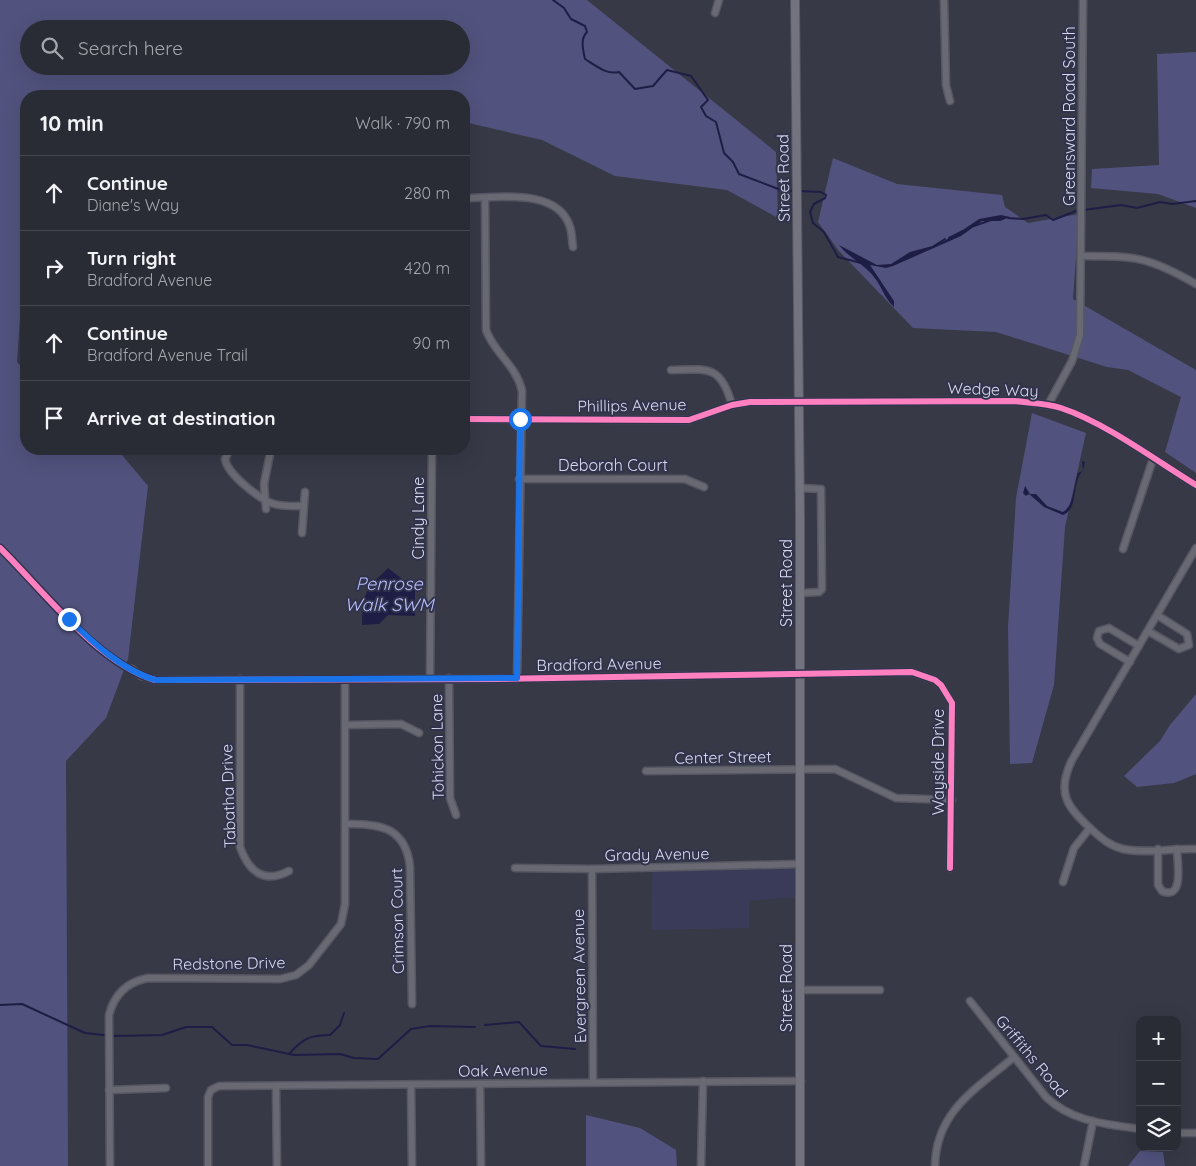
<!DOCTYPE html>
<html lang="en">
<head>
<meta charset="utf-8">
<style>
  body { margin:0; font-family:Quicksand,sans-serif; background:#31333d; color:#f1f3f6 }
  .controls { position:absolute; right:15px; bottom:15px; display:grid; overflow:hidden; border-radius:10px; box-shadow:0 5px 20px #0002 }
  .controls button { width:45px; height:45px; display:grid; place-items:center; padding:0; border:0; border-bottom:1px solid #454750; background:#292b35; color:#f1f3f6; font:25px sans-serif }
  .stop { position:absolute; width:15px; height:15px; margin:-11px; border:4px solid #1a73e8; border-radius:50%; background:#fff }
  .stop.end { background:#1a73e8; border-color:#fff; box-shadow:0 1px 5px #0008 }
  .list { margin:0; padding:0; list-style:none }
  h2 { display:flex; justify-content:space-between; align-items:center; height:65px; margin:0; padding:0 20px; font-size:21px }
  h2 small { font-size:16px; font-weight:400; color:#a5a7ad }
  .list li { display:grid; grid-template-columns:32px 1fr auto; gap:15px; align-items:center; box-sizing:border-box; height:75px; padding:0 20px; border-top:1px solid #454750 }
  .list b { display:block; font-size:19px; white-space:nowrap }
  .list p { margin:0; font-size:16px; white-space:nowrap; color:#a5a7ad }
  .list em { font-size:16px; font-style:normal; color:#a5a7ad }
  .icon { flex:none; width:28px; height:28px; fill:none; stroke:currentColor; stroke-width:2; stroke-linecap:round; stroke-linejoin:round }
  .map { position:relative; flex:none; width:1196px; height:1166px; overflow:hidden }
  .search { position:absolute; background:#292b35; box-shadow:0 5px 20px #0002; left:20px; top:20px; width:450px; height:55px; display:flex; align-items:center; gap:12px; box-sizing:border-box; padding:0 18px; border-radius:28px; color:#a5a7ad; font-size:19px }
  .panel { position:absolute; background:#292b35; box-shadow:0 5px 20px #0002; left:20px; top:90px; width:450px; height:365px; border-radius:20px }
  .map>svg:first-child { display:block }
  .built { fill:#393b59 }
  .green { fill:#51537e; fill-rule:evenodd }
  .water { fill:#1e1d45 }
  .lines { fill:none; stroke-linecap:round; stroke-linejoin:round }
  .stream { stroke:#1e1d45; stroke-width:2 }
  .minor-casing { stroke:#565763; stroke-width:9 }
  .major-casing { stroke:#565763; stroke-width:10 }
  .minor { stroke:#686972; stroke-width:6 }
  .major { stroke:#72737e; stroke-width:8 }
  .cycleway-casing { stroke:#31334d; stroke-width:9 }
  .cycleway { stroke:#ff80c0; stroke-width:6 }
  .route { stroke:#1a73e8; stroke-width:6 }
  .labels { text-anchor:middle; stroke-width:4; stroke-linejoin:round; paint-order:stroke }
  .street-label { font-size:16px; fill:#d8daeb; stroke:#31334d }
  .water-label { font-size:18px; font-style:italic; fill:#b9befb; stroke:#31334d }
</style>
</head>
<body>
<div class="map">
<svg width="1196" height="1166" viewBox="0 0 1196 1166">
  <rect width="100%" height="100%" fill="#373947"/>
  <!-- built -->
  <polygon class="built" points="795,868 795,897 749,901 749,928 651,930 652,872"/>
  <!-- green -->
  <g class="green">
    <path d="M0 0H587L776 152 778 218 727 190 615 176 542 140 464 122V96H26V229L17 362 26 372V449H117L148 486 128 659 106 718 66 761 68 1166H0ZM29 29H461V66H29Z"/>
    <polygon points="1196,52 1196,208 1158,194 1091,188 1092,169 1159,165 1157,54"/>
    <polygon points="833,158 897,184 1002,195 1005,207 1028,223 1079,214 1073,299 1196,370 1196,473 1165,452 1181,397 1128,370 1107,367 996,332 913,328 839,251 818,222"/>
    <polygon points="1032,413 1086,433 1065,527 1054,685 1032,763 1010,764 1008,627 1016,498"/>
    <polygon points="1196,694 1196,774 1174,783 1137,787 1124,776 1160,741 1170,725"/>
    <polygon points="586,1115 640,1128 676,1150 677,1166 586,1166"/>
    <polygon points="1140,1151 1163,1152 1165,1166 1128,1166"/>
  </g>
  <!-- water -->
  <g class="water">
    <path d="M1001 215 1010 217 1000 221H982L961 236 893 266 886 268 870 265 894 301V307C885 299 882 287 874 277 864 264 849 258 839 245L877 265 891 264 910 252 936 245 957 234 979 219Z"/>
    <path d="M1082 461 1085 462C1083 474 1080 472 1078 479 1073 491 1077 509 1063 515L1044 507 1029 494 1026 496 1023 493 1025 486 1030 494H1036L1047 506 1063 512C1075 504 1073 486 1078 473L1083 471Z"/>
    <path d="M388 568 415 589V616L388 615 379 624 362 625C363 592 365 590 388 568Z"/>
  </g>
  <g class="lines">
    <!-- stream -->
    <g class="stream">
      <path d="M553 0 564 8 571 19 585 26 587 32C580 39 583 50 585 59 596 66 607 75 619 72L635 89 653 86 667 70 691 76 708 100 701 107 706 116 716 122 724 153 733 162 739 174 781 190 794 191"/>
      <polyline points="798,191 821,192 826,195 825,198 814,204 810,212 813,223 824,232 838,257 861,263"/>
      <polyline points="1008,218 1023,219 1046,215 1053,220 1076,211 1121,205 1137,208 1160,202 1172,204 1196,201"/>
      <polyline points="974,226 991,220"/>
      <polyline points="949,238 963,231"/>
      <polyline points="934,246 945,239"/>
      <polyline points="0,1005 22,1004 85,1033 104,1035"/>
      <polyline points="485,1025 519,1022 541,1046 575,1049"/>
      <polyline points="114,1036 162,1035 186,1027 212,1027 232,1045 247,1045 294,1055 340,1054 354,1058 378,1059 411,1029 430,1026 475,1027"/>
      <path d="M289 1054C302 1039 310 1035 330 1035L340 1025 344 1013"/>
    </g>
    <defs>
      <g id="minor">
        <polyline points="944,0 946,85 950,101"/>
        <polyline points="715,13 719,0"/>
        <path d="M464 198C496 198 558 187 570 227 572 233 572 240 573 247"/>
        <path d="M485 198 486 330C494 353 517 366 522 391L517 679"/>
        <path d="M1082 256C1136 256 1149 257 1196 284"/>
        <path d="M671 370C708 369 721 365 732 405"/>
        <polyline points="1048,405 1072,361 1080,335 1083,0"/>
        <path d="M464 419 689 420 732 405 750 402 1015 401C1030 403 1046 403 1061 408 1106 423 1155 460 1196 485"/>
        <path d="M230 449 225 459C227 473 253 493 265 500 276 507 291 506 303 506"/>
        <polyline points="519,479 685,479 704,487"/>
        <polyline points="799,488 821,489 822,589 819,592 800,593"/>
        <polyline points="266,509 264,484 271,449"/>
        <polyline points="302,533 305,492"/>
        <path d="M1196 548 1072 760C1056 793 1067 807 1091 829 1101 838 1110 846 1123 849 1146 854 1173 848 1196 849"/>
        <polyline points="1123,549 1153,459"/>
        <polyline points="1148,631 1179,649 1189,645 1187,634 1157,615"/>
        <polyline points="1130,662 1100,644 1097,638 1099,631 1109,628 1139,646"/>
        <polyline points="132,669 141,676 155,680 495,679 912,672 935,680 941,685 952,703 950,868"/>
        <polyline points="430,678 432,449"/>
        <polyline points="449,678 450,798 456,815"/>
        <path d="M240 679V847C249 872 264 884 289 871"/>
        <polyline points="345,725 401,724 419,733"/>
        <polyline points="646,771 835,769 896,798 952,800"/>
        <path d="M345 824C379 823 406 827 410 867L412 1004"/>
        <path d="M1158 849V885L1162 891C1185 901 1177 861 1177 849"/>
        <polyline points="515,868 592,869 800,864"/>
        <polyline points="592,869 593,1082"/>
        <polyline points="1063,882 1074,848 1090,828"/>
        <polyline points="800,990 880,990"/>
        <path d="M970 1001 1046 1097C1072 1122 1106 1124 1140 1129"/>
        <polyline points="411,1085 412,1166"/>
        <polyline points="480,1085 481,1166"/>
        <polyline points="276,1087 277,1166"/>
        <polyline points="109,1090 166,1088"/>
        <polyline points="1177,1133 1196,1133"/>
        <path d="M110 1166 109 1015C114 995 127 982 148 978L280 979 296 975 309 965 341 924 345 904V680"/>
        <polyline points="208,1166 208,1097 211,1090 219,1086 801,1081"/>
        <polyline points="701,1166 703,1081"/>
        <path d="M935 1166C936 1111 976 1089 1014 1057"/>
        <polyline points="1084,1166 1093,1121"/>
      </g>
      <polyline id="major" points="795,0 800,518 800,1166"/>
    </defs>
    <!-- minor casing -->
    <use href="#minor" class="minor-casing"/>
    <!-- major casing -->
    <use href="#major" class="major-casing"/>
    <!-- minor -->
    <use href="#minor" class="minor"/>
    <!-- major -->
    <use href="#major" class="major"/>
    <defs>
      <g id="cycleway">
        <path d="M464 419 689 420 732 405 750 402 1015 401C1030 403 1046 403 1061 408 1106 423 1155 460 1196 485"/>
        <path d="M0 548C42 589 97 663 155 680L495 679 912 672 935 680 941 685 952 703 950 868"/>
      </g>
    </defs>
    <!-- cycleway casing -->
    <use href="#cycleway" class="cycleway-casing"/>
    <!-- cycleway -->
    <use href="#cycleway" class="cycleway"/>
  </g>
  <g class="lines">
    <!-- route -->
    <path class="route" d="M69 619C93 643 122 670 155 680L517 678 520 419"/>
  </g>
  <g class="labels">
    <!-- street labels -->
    <g class="street-label">
      <text transform="translate(1069 116) rotate(-90)" y="6">Greensward Road South</text>
      <text transform="translate(783 178) rotate(-91)" y="6">Street Road</text>
      <text transform="translate(993 389) rotate(2)" y="6">Wedge Way</text>
      <text transform="translate(632 405) rotate(-1)" y="6">Phillips Avenue</text>
      <text x="613" y="471">Deborah Court</text>
      <text transform="translate(418 518) rotate(-90)" y="6">Cindy Lane</text>
      <text transform="translate(786 583) rotate(-90)" y="6">Street Road</text>
      <text transform="translate(599 664) rotate(-1)" y="6">Bradford Avenue</text>
      <text transform="translate(437 747) rotate(-91)" y="6">Tohickon Lane</text>
      <text transform="translate(723 757) rotate(-1)" y="6">Center Street</text>
      <text transform="translate(938 762) rotate(-90)" y="6">Wayside Drive</text>
      <text transform="translate(228 796) rotate(-92)" y="6">Tabatha Drive</text>
      <text transform="translate(657 854) rotate(-1)" y="6">Grady Avenue</text>
      <text transform="translate(397 921) rotate(-91)" y="6">Crimson Court</text>
      <text transform="translate(229 963) rotate(-1)" y="6">Redstone Drive</text>
      <text transform="translate(579 976) rotate(-91)" y="6">Evergreen Avenue</text>
      <text transform="translate(786 988) rotate(-90)" y="6">Street Road</text>
      <text transform="translate(1032 1056) rotate(50)" y="6">Griffiths Road</text>
      <text transform="translate(503 1070) rotate(-1)" y="6">Oak Avenue</text>
    </g>
    <!-- water labels -->
    <g class="water-label">
      <text x="389" y="590">Penrose<tspan x="389" dy="21">Walk SWM</tspan></text>
    </g>
  </g>
</svg>
<div class="controls">
<button>+</button>
<button>−</button>
<button><svg class="icon" aria-label="layers" viewBox="0 0 24 24"><path d="M12 4l9 5-9 5-9-5zM3 14l9 5 9-5"/></svg></button>
</div>
<div class="stop" style="left:520px;top:419px"></div>
<div class="stop end" style="left:69px;top:619px"></div>
<div class="search"><svg class="icon" aria-label="search" viewBox="0 0 24 24"><circle cx="10" cy="10" r="6"/><path d="M15 15l6 6"/></svg>Search here</div>
<section class="panel">
<h2>10 min<small>Walk · 790 m</small></h2>
<ul class="list">
<li><svg class="icon" aria-label="ahead" viewBox="0 0 24 24"><path d="M12 20V5M6 11l6-6 6 6"/></svg><div><b>Continue</b><p>Diane's Way</p></div><em>280 m</em></li>
<li><svg class="icon" aria-label="right" viewBox="0 0 24 24"><path d="M7 20v-9h11M14 6l5 5-5 5"/></svg><div><b>Turn right</b><p>Bradford Avenue</p></div><em>420 m</em></li>
<li><svg class="icon" aria-label="ahead" viewBox="0 0 24 24"><path d="M12 20V5M6 11l6-6 6 6"/></svg><div><b>Continue</b><p>Bradford Avenue Trail</p></div><em>90 m</em></li>
<li><svg class="icon" aria-label="arrive" viewBox="0 0 24 24"><path d="M6 21V4h12l-3 4 3 4H6"/></svg><div><b>Arrive at destination</b></div></li>
</ul>
</section>
</div>
</body>
</html>
